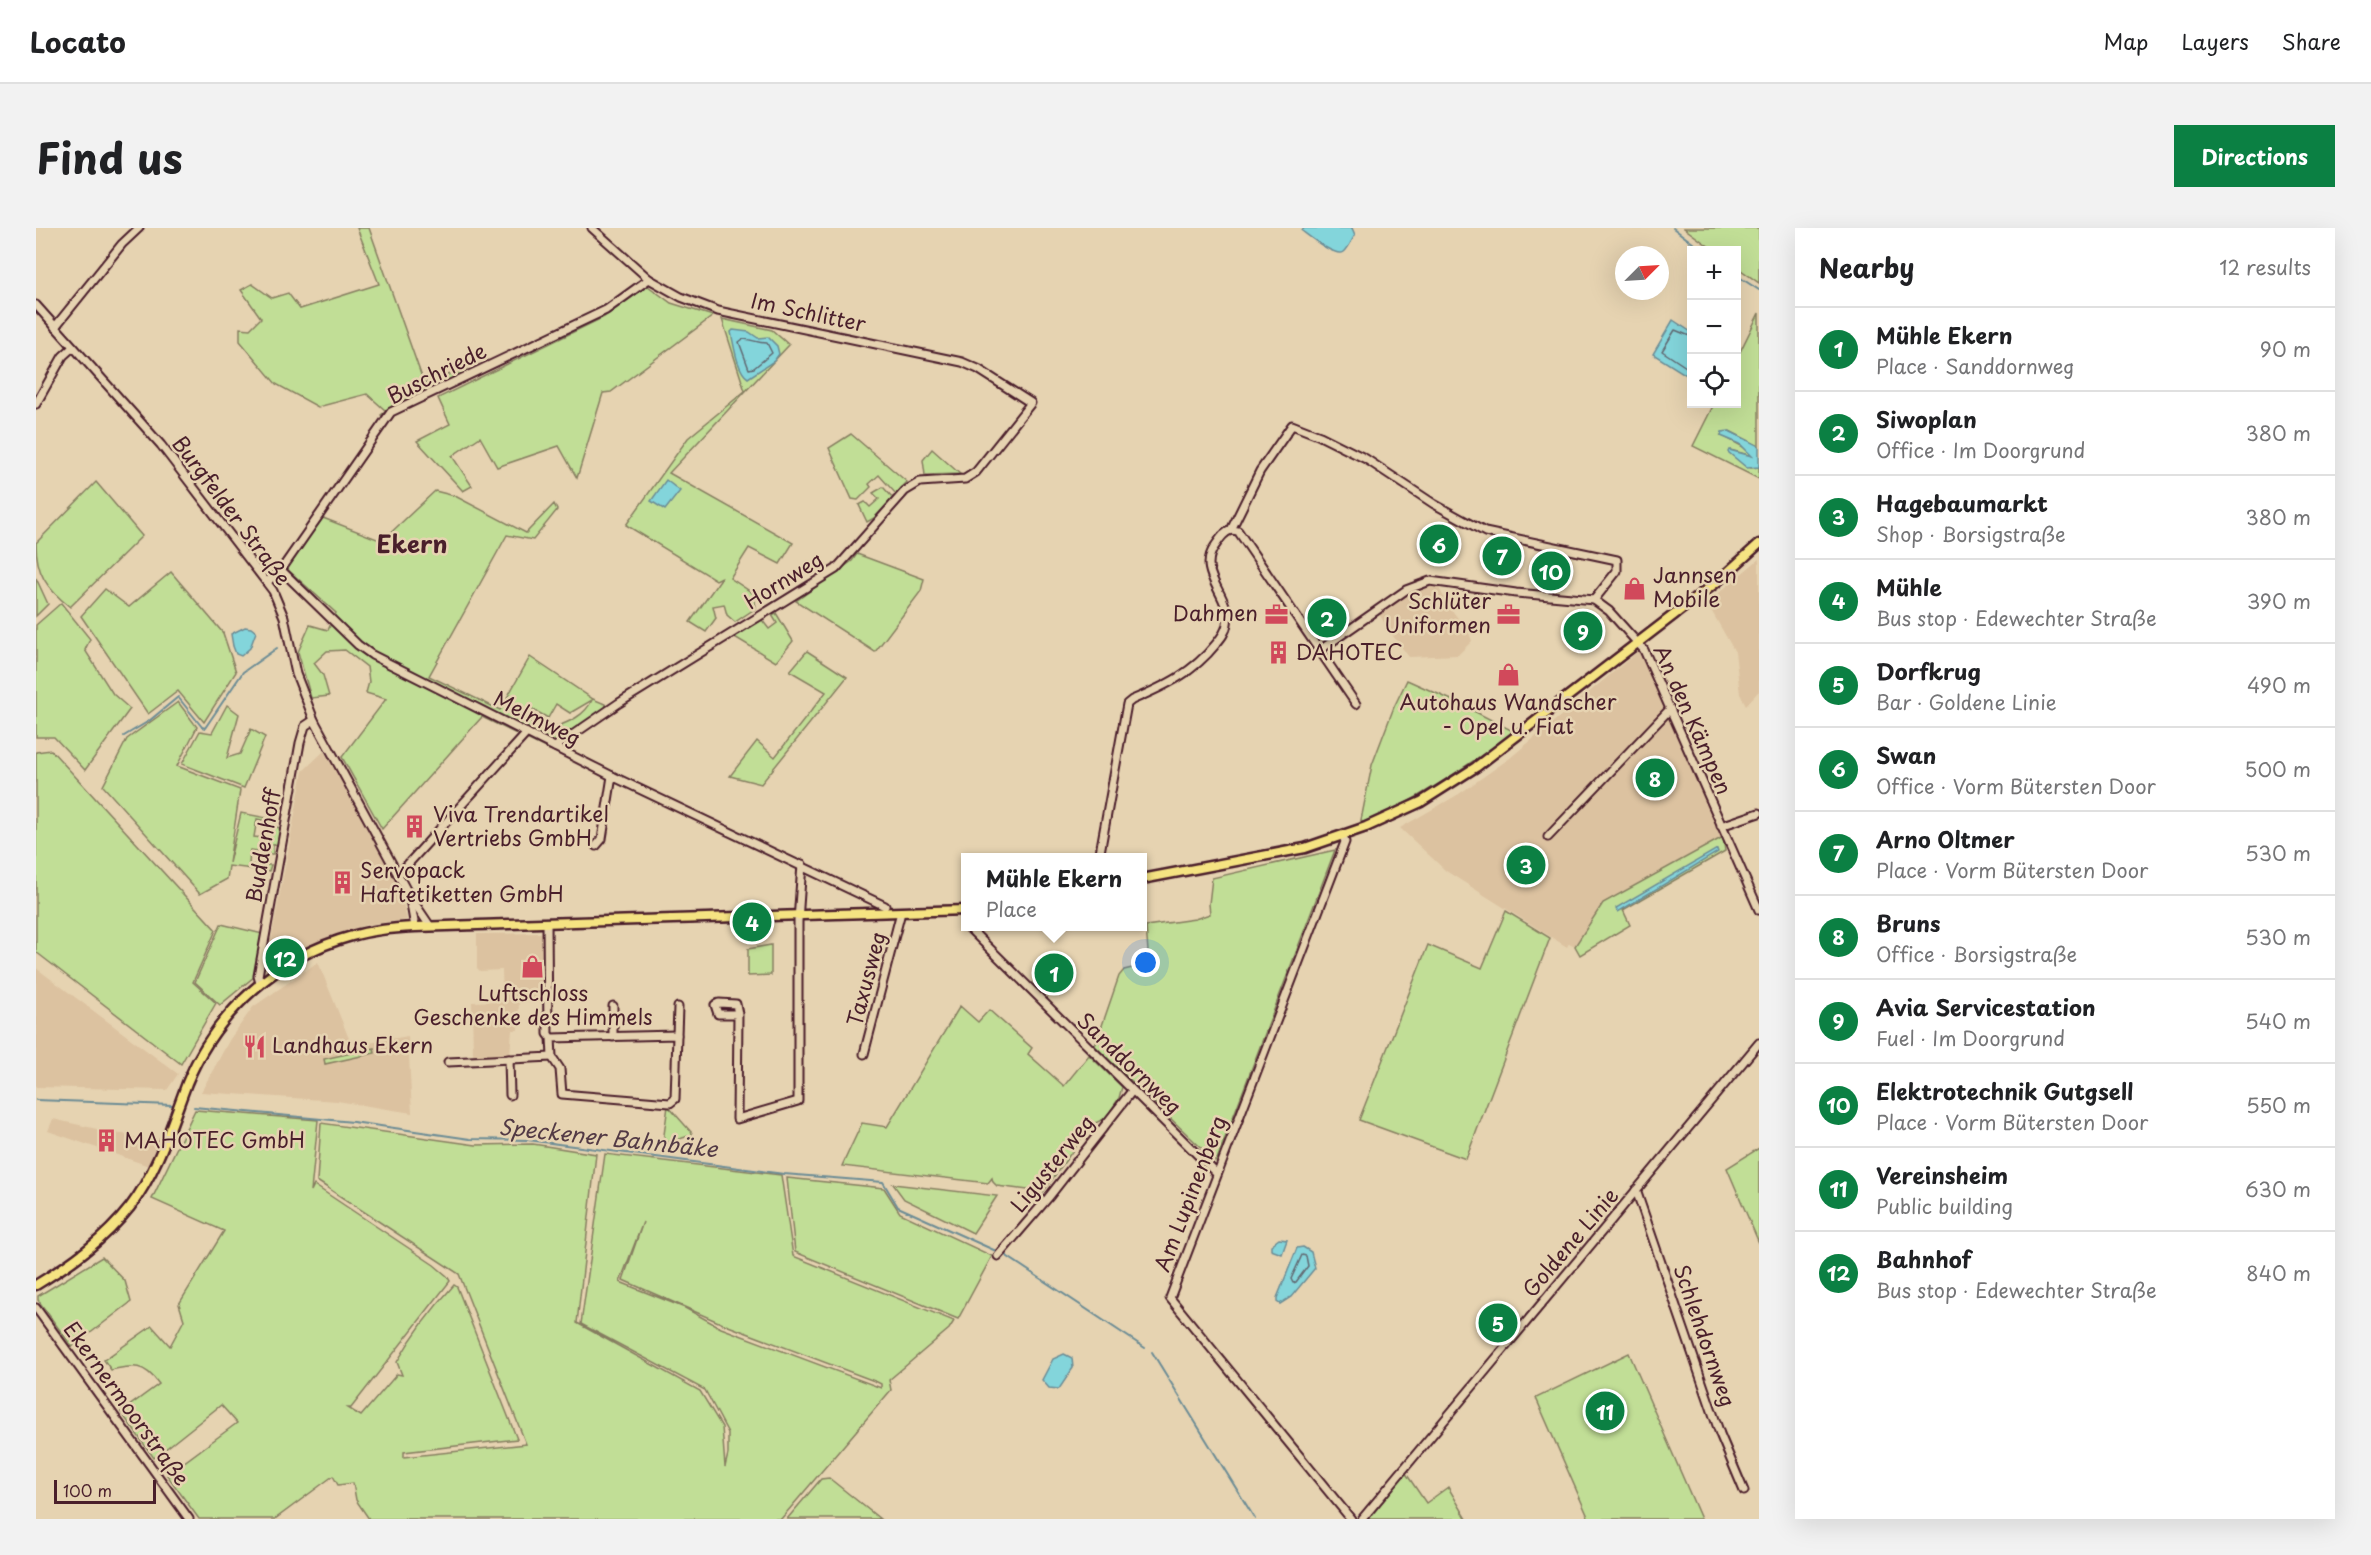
<!DOCTYPE html>
<html lang="en">
<head>
<meta charset="utf-8">
<style>
  body { margin:0; font-family:"Playpen Sans",sans-serif; background:#f2f2f2; color:#202124 }
  .controls { position:absolute; right:18px; top:18px; display:grid; overflow:hidden; border-radius:0px; box-shadow:0 6px 24px #0002 }
  .controls button { width:54px; height:54px; display:grid; place-items:center; padding:0; border:0; border-bottom:2px solid #e0e0e0; background:#fff; color:#202124; font:30px sans-serif }
  .compass { position:absolute; left:1579px; top:18px; width:54px; height:54px; border-radius:50%; background:#fff; box-shadow:0 6px 24px #0002; rotate:66deg }
  .scale { position:absolute; left:18px; bottom:15px; width:102px; box-sizing:border-box; padding-left:6px; border:3px solid #4a1f2b; border-top:0; font-size:16px; line-height:21px; white-space:nowrap; color:#4a1f2b; -webkit-text-stroke:4px #e6d3b1; paint-order:stroke }
  .you { position:absolute; left:1110px; top:735px; width:21px; height:21px; margin:-15px; border:4px solid #fff; border-radius:50%; background:#1a73e8; box-shadow:0 0 0 9px #1a73e833 }
  .badge { display:grid; place-items:center; width:39px; height:39px; border-radius:50%; background:#0b8043; color:#fff; font-size:20px; font-weight:700 }
  .pin { position:absolute; translate:-50% -50%; border:3px solid #fff; box-shadow:0 2px 6px #0006 }
  .popup { position:absolute; left:925px; top:625px; width:186px; height:78px; box-sizing:border-box; display:grid; place-content:center; border-radius:0px; background:#fff; filter:drop-shadow(0 2px 4px #0005); font-size:20px; white-space:nowrap; color:#757577 }
  .popup b { font-size:22px; color:#202124 }
  .popup::after { content:''; position:absolute; left:50%; top:100%; margin-left:-12px; border:12px solid transparent; border-top-color:#fff }
  .list { margin:0; padding:0; list-style:none }
  h2 { display:flex; justify-content:space-between; align-items:center; height:78px; margin:0; padding:0 24px; font-size:26px }
  h2 small { font-size:20px; font-weight:400; color:#757577 }
  .list li { display:grid; grid-template-columns:39px 1fr auto; gap:18px; align-items:center; box-sizing:border-box; height:84px; padding:0 24px; border-top:2px solid #e0e0e0 }
  .list b { display:block; font-size:22px; white-space:nowrap }
  .list p { margin:0; font-size:20px; white-space:nowrap; color:#757577 }
  .list em { font-size:20px; font-style:normal; color:#757577 }
  .icon { flex:none; width:33px; height:33px; fill:none; stroke:currentColor; stroke-width:2; stroke-linecap:round; stroke-linejoin:round }
  .map { position:relative; flex:none; width:1723px; height:1291px; overflow:hidden; border-radius:0px }
  header { display:flex; align-items:center; gap:36px; box-sizing:border-box; height:84px; padding:0 30px; background:#fff; border-bottom:2px solid #e0e0e0 }
  header strong { font-size:28px }
  nav { display:flex; gap:33px; margin-inline-start:auto; font-size:21px }
  .intro { display:flex; align-items:center; justify-content:space-between; box-sizing:border-box; height:144px; padding:0 36px }
  h1 { margin:0; font-size:42px }
  .button { padding:15px 27px; border-radius:0px; background:#0b8043; color:#fff; font-size:21px; font-weight:700 }
  main { display:flex; gap:36px; padding:0 36px }
  aside { flex:1; background:#fff; border-radius:0px; box-shadow:0 6px 24px #0002 }
  .map>svg:first-child { display:block }
  .built { fill:#dcc2a0 }
  .green { fill:#c1de96; stroke:#867e60; stroke-width:1.5; fill-rule:evenodd }
  .water { fill:#83d5db; stroke:#6c8c95; stroke-width:1.5 }
  .lines { fill:none; stroke-linecap:round; stroke-linejoin:round }
  .shore { stroke:#616871; stroke-width:1.5 }
  .stream { stroke:#6c8c95; stroke-width:2 }
  .minor-casing { stroke:#4a1f2b; stroke-width:11 }
  .major-casing { stroke:#4a1f2b; stroke-width:13 }
  .minor { stroke:#e6d3b1; stroke-width:7 }
  .major { stroke:#f5e382; stroke-width:8 }
  .labels { text-anchor:middle; stroke-width:5; stroke-linejoin:round; paint-order:stroke }
  .street-label { font-size:21px; fill:#4a1f2b; stroke:#e6d3b1 }
  .poi-label { font-size:21px; fill:#4a1f2b; stroke:#e6d3b1; text-anchor:start }
  .water-label { font-size:22px; font-style:italic; fill:#533a45; stroke:#e6d3b1 }
  .quarter-label { font-size:24px; font-weight:bold; fill:#4a1f2b; stroke:#e6d3b1 }
</style>
</head>
<body>
<header>
<strong>Locato</strong>
<nav><a>Map</a><a>Layers</a><a>Share</a></nav>
</header>
<div class="intro"><h1>Find us</h1><a class="button">Directions</a></div>
<main>
<div class="map">
<svg width="1723" height="1291" viewBox="0 0 1723 1291">
  <rect width="100%" height="100%" fill="#e6d3b1"/>
  <filter id="ink" filterUnits="userSpaceOnUse"><feTurbulence type="fractalNoise" baseFrequency=".0167" numOctaves="2"/><feDisplacementMap in="SourceGraphic" scale="12" xChannelSelector="R" yChannelSelector="G"/><feConvolveMatrix kernelMatrix="1 2 1 2 8 2 1 2 1" color-interpolation-filters="sRGB"/></filter>
  <g filter="url(#ink)">
    <!-- built -->
    <g class="built">
      <polygon points="1723,331 1723,463 1710,477 1704,466 1699,424 1671,375"/>
      <polygon points="1401,356 1412,377 1433,405 1436,413 1422,427 1373,429 1354,404 1343,386 1366,368 1382,360"/>
      <polygon points="1605,421 1687,609 1567,675 1539,718 1533,715 1531,719 1410,643 1364,600 1423,566 1474,530"/>
      <polygon points="288,523 363,657 371,692 330,697 288,712 229,744 267,543"/>
      <polygon points="506,705 508,707 509,774 483,773 482,802 476,802 474,827 437,828 436,774 467,773 466,742 444,743 441,740 441,706"/>
      <polygon points="282,734 316,818 372,808 376,885 301,873 165,864 194,811 217,779"/>
      <polygon points="0,740 142,846 131,862 0,859"/>
      <polygon points="17,891 83,906 88,906 120,918 113,938 12,903"/>
    </g>
    <!-- green -->
    <g class="green">
      <polygon points="321,0 333,0 388,155 430,141 432,148 355,184 350,191 345,187 350,183 331,166 282,179 240,156 204,113 204,100 214,101 225,90 205,62 216,56 236,70 252,65 264,81 343,56"/>
      <polygon points="1648,0 1723,0 1723,55 1701,39 1700,22 1678,22"/>
      <polygon points="612,58 635,75 677,88 575,164 567,165 541,250 523,218 461,239 444,209 416,228 436,258 427,263 381,213 414,196 402,170 568,89"/>
      <polygon points="1723,85 1723,218 1694,203 1685,207 1713,222 1717,228 1694,222 1715,240 1723,239 1723,251 1657,218 1678,176 1700,176 1701,130"/>
      <polygon points="686,91 736,102 753,117 633,245 757,315 744,336 713,320 694,350 718,366 720,380 699,394 691,387 688,376 677,378 680,390 670,404 654,394 686,349 680,352 590,297 652,210 709,163"/>
      <polygon points="815,206 871,254 860,266 843,247 833,256 835,259 822,272 816,271 793,220"/>
      <polygon points="896,221 924,246 889,247 887,232"/>
      <path d="M60 254 106 308 34 379C10 360 0 345 0 315Z"/>
      <polygon points="847,259 857,270 838,290 831,294 823,277 829,274 834,279 843,271 837,265"/>
      <path d="M399 263 419 268 490 305 518 276 521 282 497 312 471 307 393 448 464 482 494 429 557 471 569 476 572 483 513 522 446 489 346 601 306 529 350 471 330 465 333 454 331 439 309 422 291 423 278 435 287 447 293 468 275 470 262 424 274 397 292 402 300 385 250 340 287 290 346 313ZM556 472C549 488 533 494 517 500L505 493 502 499 487 490 493 479 512 490 520 476 534 485Z"/>
      <polygon points="821,326 888,351 885,363 839,424 760,373 816,333"/>
      <polygon points="135,344 187,405 200,444 168,494 142,463 112,486 45,388 69,361 93,379"/>
      <polygon points="0,350 12,376 0,388"/>
      <polygon points="25,375 54,411 49,422 77,466 94,481 49,542 18,509 0,509 0,397"/>
      <polygon points="740,385 757,413 740,434 697,408 726,392 733,401 741,395 736,387"/>
      <polygon points="771,423 811,449 725,556 694,548 721,513 739,529 790,464 754,443"/>
      <path d="M1371 452 1420 474 1479 504C1429 539 1380 574 1324 597L1336 537 1358 479Z"/>
      <polygon points="142,474 161,499 141,538 204,562 193,635 205,585 231,590 230,593 221,591 218,609 227,610 229,597 245,600 243,616 237,617 237,626 232,626 232,618 225,617 224,623 214,622 213,637 235,637 233,643 193,638 191,651 164,666 67,558 91,511"/>
      <polygon points="191,477 203,486 191,530 204,526 215,501 229,509 208,560 146,536 164,503 176,505"/>
      <polygon points="15,522 180,702 157,754 180,775 145,836 0,724 0,524"/>
      <polygon points="1687,609 1689,623 1587,682 1594,697 1544,727 1539,718 1567,675"/>
      <polygon points="1299,622 1180,934 1059,818 1083,748 1088,742 1113,736 1110,698 1159,691 1174,686 1173,676 1176,650"/>
      <polygon points="1470,683 1514,710 1430,931 1323,892 1392,717 1446,740"/>
      <polygon points="185,696 227,706 219,748 184,777 159,754"/>
      <polygon points="735,717 735,747 712,748 712,721"/>
      <polygon points="924,778 942,794 953,782 996,820 992,826 1028,858 1053,827 1086,859 1083,870 1070,890 1055,897 1007,964 961,958 957,954 956,950 952,955 806,938 826,895 851,899"/>
      <polygon points="338,820 339,825 289,836 288,831"/>
      <polygon points="632,878 656,905 656,907 634,914 627,914"/>
      <path d="M159 882 282 892 275 963 278 957 398 1037 411 1048 414 1053 315 1180H312L325 1188 361 1146 366 1147 361 1134C377 1106 397 1080 418 1057L421 1059 481 1211 368 1224V1229L490 1216 423 1046 281 953 285 895 440 917 497 916 560 926 541 1095 664 1163 686 1199 689 1239 692 1226V1205L669 1162 545 1096 569 926 745 947 757 1028 918 1093 913 1101 853 1152 855 1162 745 1291H333L320 1272 317 1255 302 1257 297 1248 239 1291H163L131 1247 201 1195 185 1177 118 1230 85 1184 123 1156C108 1135 98 1137 75 1142L68 1132 116 1098 134 1118 148 1092 143 1076 188 1003 116 971ZM607 994 587 1052 687 1096 841 1154 845 1156V1160L685 1100 649 1080 584 1054Z"/>
      <polygon points="1723,920 1723,1015 1691,940"/>
      <polygon points="751,950 848,960 864,985 956,1028 922,1091 759,1024"/>
      <polygon points="857,956 961,968 937,1005 868,971"/>
      <polygon points="66,1029 89,1053 95,1074 36,1119 2,1072 2,1068"/>
      <polygon points="1593,1125 1665,1291 1553,1291 1500,1170"/>
      <polygon points="1369,1244 1390,1275 1412,1259 1431,1291 1333,1291"/>
      <polygon points="793,1250 844,1291 751,1291 785,1251"/>
    </g>
    <!-- water -->
    <g class="water">
      <path d="M1268 0H1316L1319 7C1316 12 1312 21 1308 24 1300 30 1274 9 1266 3Z"/>
      <polygon points="1637,92 1655,104 1655,150 1617,126"/>
      <path d="M697 102 713 104 722 110 732 109 741 118 743 126 738 133 712 150C701 143 698 117 695 104Z"/>
      <polygon points="1693,203 1723,218 1723,239 1711,240 1692,224 1693,222 1716,228 1704,216 1685,208 1686,204"/>
      <polygon points="630,252 644,263 629,282 615,273"/>
      <polygon points="209,399 215,400 220,404 214,420 205,428 200,426 197,418 195,406"/>
      <polygon points="1681,621 1682,624 1582,684 1580,680"/>
      <polygon points="1243,1011 1251,1012 1246,1026 1235,1022 1235,1017"/>
      <polygon points="1267,1019 1275,1024 1279,1040 1255,1069 1244,1076 1241,1074 1241,1070 1261,1020"/>
      <polygon points="1028,1126 1036,1130 1037,1140 1023,1161 1013,1160 1006,1152 1017,1131"/>
    </g>
    <g class="lines">
      <!-- shore -->
      <g class="shore">
        <polyline points="1656,109 1639,102 1626,123 1656,143"/>
        <path d="M707 111C716 111 720 115 731 115L736 125 718 140 713 141 703 114Z"/>
        <polygon points="1266,1027 1270,1028 1272,1038 1260,1054 1257,1055 1255,1051"/>
      </g>
      <!-- stream -->
      <g class="stream">
        <polyline points="1637,0 1666,22"/>
        <polyline points="1700,47 1723,62"/>
        <polyline points="88,508 113,493 142,469 166,499 169,500 207,444 241,420"/>
        <polyline points="0,872 137,877"/>
        <polyline points="158,879 317,894 434,911 492,912 748,946 847,954 862,979 960,1023"/>
        <polyline points="969,1027 1109,1120"/>
        <polyline points="1116,1124 1219,1291"/>
      </g>
      <defs>
        <g id="minor">
          <polyline points="0,77 125,217 237,363 248,389 260,446 278,492 373,667 394,698"/>
          <polyline points="19,99 86,16 103,0"/>
          <polyline points="0,176 27,128 37,119"/>
          <polyline points="1195,302 1202,303 1320,476"/>
          <polyline points="245,342 322,417 336,427 576,548 849,678"/>
          <polyline points="231,354 245,342 355,184 570,82 613,51"/>
          <polyline points="1284,422 1370,362 1394,353 1480,365 1558,372 1573,383 1608,422 1723,682"/>
          <polyline points="519,519 583,475 800,341 869,263 884,254 929,251 940,244 995,175 942,141 926,134 682,83 645,69 613,51 556,0"/>
          <polyline points="1685,598 1723,585"/>
          <polyline points="1307,608 1309,614 1134,1070 1315,1291"/>
          <polyline points="1512,609 1634,481"/>
          <polyline points="560,618 566,611 576,548"/>
          <path d="M1063 630 1091 476 1096 472C1129 458 1157 445 1180 416 1185 410 1190 404 1191 396 1196 367 1159 346 1179 318 1184 311 1187 305 1195 302L1224 243 1256 197 1284 208 1330 231 1398 276 1449 304 1581 332V343L1558 372"/>
          <polyline points="362,647 491,505"/>
          <polyline points="374,671 379,699"/>
          <polyline points="928,682 930,695"/>
          <polyline points="511,695 512,806 515,810 516,829 524,841 526,866 634,875 639,871 641,807 515,810"/>
          <polyline points="931,698 1181,946"/>
          <polyline points="224,755 222,748 264,515 269,498 278,492"/>
          <polyline points="577,778 577,809"/>
          <polyline points="702,786 682,786 679,777 683,775 700,776 702,786 701,891 762,873 762,693 766,636"/>
          <polyline points="641,807 642,779"/>
          <polyline points="828,826 865,684"/>
          <polyline points="473,831 474,867"/>
          <polyline points="412,834 516,829"/>
          <polyline points="1600,962 1684,1206 1708,1263"/>
          <polyline points="962,1028 1012,970 1096,863"/>
          <polyline points="0,1080 153,1291"/>
          <polyline points="1326,1291 1723,815"/>
        </g>
        <g id="major">
          <polyline points="1106,651 1269,620 1330,599 1385,574 1440,539 1682,353 1723,316"/>
          <path d="M0 1057C36 1035 68 1012 94 979 122 942 135 897 151 855 180 784 242 728 316 708 336 702 358 700 379 699L930 682"/>
        </g>
      </defs>
      <!-- minor casing -->
      <use href="#minor" class="minor-casing"/>
      <!-- major casing -->
      <use href="#major" class="major-casing"/>
      <!-- minor -->
      <use href="#minor" class="minor"/>
      <!-- major -->
      <use href="#major" class="major"/>
    </g>
  </g>
  <!-- icons -->
  <defs>
    <symbol id="shop-bare" viewBox="-9 -9 18 18"><path d="M-5-2.5h2.3a2.7 3.5 0 0 1 5.4 0H5L5.5 6h-11ZM-1.5-2.5h3a1.5 2.3 0 0 0-3 0Z" fill="#d1495b" stroke="#e6d3b1" stroke-width="2.5" paint-order="stroke"/></symbol>
    <symbol id="office-bare" viewBox="-9 -9 18 18"><path d="M-6-3h4V-5.5h4V-3h4V5H-6ZM-1-4.5V-3h2v-1.5ZM-6 0V1H6V0Z" fill="#d1495b" stroke="#e6d3b1" stroke-width="2.5" paint-order="stroke"/></symbol>
    <symbol id="building-bare" viewBox="-9 -9 18 18"><path d="M-4-6H4V6H1V3H-1V6H-4ZM-2.5-4.3h1.7v1.8h-1.7ZM.8-4.3h1.7v1.8H.8ZM-2.5-1h1.7V.8h-1.7ZM.8-1h1.7V.8H.8Z" fill="#d1495b" stroke="#e6d3b1" stroke-width="2.5" paint-order="stroke"/></symbol>
    <symbol id="restaurant-bare" viewBox="-9 -9 18 18"><path d="M-5-6h1v4h1v-4h1v4h1v-4h1v5L-1.5 .5V6h-2V.5L-5-1ZM5-6V6H3V1.5H1.5Q1.5-4 5-6Z" fill="#d1495b" stroke="#e6d3b1" stroke-width="2.5" paint-order="stroke"/></symbol>
  </defs>
  <g fill-rule="evenodd">
    <use href="#shop-bare" x="1582" y="344" width="33" height="33"/>
    <use href="#office-bare" x="1224" y="370" width="33" height="33"/>
    <use href="#office-bare" x="1456" y="370" width="33" height="33"/>
    <use href="#building-bare" x="1226" y="408" width="33" height="33"/>
    <use href="#shop-bare" x="1456" y="430" width="33" height="33"/>
    <use href="#building-bare" x="362" y="582" width="33" height="33"/>
    <use href="#building-bare" x="290" y="638" width="33" height="33"/>
    <use href="#shop-bare" x="480" y="722" width="33" height="33"/>
    <use href="#restaurant-bare" x="202" y="802" width="33" height="33"/>
    <use href="#building-bare" x="54" y="896" width="33" height="33"/>
  </g>
  <g class="labels">
    <!-- street labels -->
    <g class="street-label">
      <text transform="translate(772 85) rotate(12)" y="7">Im Schlitter</text>
      <text transform="translate(401 146) rotate(-27)" y="7">Buschriede</text>
      <text transform="translate(195 283) rotate(53)" y="7">Burgfelder Straße</text>
      <text transform="translate(748 353) rotate(-32)" y="7">Hornweg</text>
      <text transform="translate(501 491) rotate(27)" y="7">Melmweg</text>
      <text transform="translate(1656 492) rotate(66)" y="7">An den Kämpen</text>
      <text transform="translate(228 618) rotate(-80)" y="7">Buddenhoff</text>
      <text transform="translate(831 751) rotate(-75)" y="7">Taxusweg</text>
      <text transform="translate(1093 836) rotate(44)" y="7">Sanddornweg</text>
      <text transform="translate(1017 936) rotate(-51)" y="7">Ligusterweg</text>
      <text transform="translate(1155 966) rotate(-69)" y="7">Am Lupinenberg</text>
      <text transform="translate(1535 1015) rotate(-50)" y="7">Goldene Linie</text>
      <text transform="translate(1668 1108) rotate(71)" y="7">Schlehdornweg</text>
      <text transform="translate(90 1176) rotate(54)" y="7">Ekernermoorstraße</text>
    </g>
    <!-- poi labels -->
    <g class="poi-label">
      <text x="1617" y="355">Jannsen<tspan x="1617" dy="24">Mobile</tspan></text>
      <text x="1455" y="381" text-anchor="end">Schlüter<tspan x="1455" dy="24">Uniformen</tspan></text>
      <text x="1222" y="393" text-anchor="end">Dahmen</text>
      <text x="1260" y="432">DAHOTEC</text>
      <text x="1472" y="482" text-anchor="middle">Autohaus Wandscher<tspan x="1472" dy="24">- Opel u. Fiat</tspan></text>
      <text x="397" y="594">Viva Trendartikel<tspan x="397" dy="24">Vertriebs GmbH</tspan></text>
      <text x="324" y="650">Servopack<tspan x="324" dy="24">Haftetiketten GmbH</tspan></text>
      <text x="497" y="773" text-anchor="middle">Luftschloss<tspan x="497" dy="24">Geschenke des Himmels</tspan></text>
      <text x="236" y="825">Landhaus Ekern</text>
      <text x="88" y="920">MAHOTEC GmbH</text>
    </g>
    <!-- water labels -->
    <g class="water-label">
      <text transform="translate(572 910) rotate(6)" y="8">Speckener Bahnbäke</text>
    </g>
    <!-- quarter labels -->
    <g class="quarter-label">
      <text x="376" y="325">Ekern</text>
    </g>
  </g>
</svg>
<div class="controls">
<button>+</button>
<button>−</button>
<button><svg class="icon" aria-label="locate" viewBox="0 0 24 24"><circle cx="12" cy="12" r="6"/><path d="M12 2v4M12 18v4M2 12h4M18 12h4"/></svg></button>
</div>
<svg class="compass" viewBox="-18 -18 36 36"><path d="M0-13l5 13h-10z" fill="#e53935"/><path d="M0 13l5-13h-10z" fill="#757577"/></svg>
<div class="scale">100 m</div>
<div class="you"></div>
<div class="pin badge" style="left:1018px;top:745px">1</div>
<div class="popup"><b>Mühle Ekern</b>Place</div>
<div class="pin badge" style="left:1291px;top:390px">2</div>
<div class="pin badge" style="left:1490px;top:637px">3</div>
<div class="pin badge" style="left:716px;top:694px">4</div>
<div class="pin badge" style="left:1462px;top:1095px">5</div>
<div class="pin badge" style="left:1403px;top:316px">6</div>
<div class="pin badge" style="left:1466px;top:328px">7</div>
<div class="pin badge" style="left:1619px;top:550px">8</div>
<div class="pin badge" style="left:1547px;top:403px">9</div>
<div class="pin badge" style="left:1515px;top:343px">10</div>
<div class="pin badge" style="left:1569px;top:1183px">11</div>
<div class="pin badge" style="left:249px;top:730px">12</div>
</div>
<aside>
<h2>Nearby<small>12 results</small></h2>
<ul class="list">
<li><span class="badge">1</span><div><b>Mühle Ekern</b><p>Place · Sanddornweg</p></div><em>90 m</em></li>
<li><span class="badge">2</span><div><b>Siwoplan</b><p>Office · Im Doorgrund</p></div><em>380 m</em></li>
<li><span class="badge">3</span><div><b>Hagebaumarkt</b><p>Shop · Borsigstraße</p></div><em>380 m</em></li>
<li><span class="badge">4</span><div><b>Mühle</b><p>Bus stop · Edewechter Straße</p></div><em>390 m</em></li>
<li><span class="badge">5</span><div><b>Dorfkrug</b><p>Bar · Goldene Linie</p></div><em>490 m</em></li>
<li><span class="badge">6</span><div><b>Swan</b><p>Office · Vorm Bütersten Door</p></div><em>500 m</em></li>
<li><span class="badge">7</span><div><b>Arno Oltmer</b><p>Place · Vorm Bütersten Door</p></div><em>530 m</em></li>
<li><span class="badge">8</span><div><b>Bruns</b><p>Office · Borsigstraße</p></div><em>530 m</em></li>
<li><span class="badge">9</span><div><b>Avia Servicestation</b><p>Fuel · Im Doorgrund</p></div><em>540 m</em></li>
<li><span class="badge">10</span><div><b>Elektrotechnik Gutgsell</b><p>Place · Vorm Bütersten Door</p></div><em>550 m</em></li>
<li><span class="badge">11</span><div><b>Vereinsheim</b><p>Public building</p></div><em>630 m</em></li>
<li><span class="badge">12</span><div><b>Bahnhof</b><p>Bus stop · Edewechter Straße</p></div><em>840 m</em></li>
</ul>
</aside>
</main>
</body>
</html>
